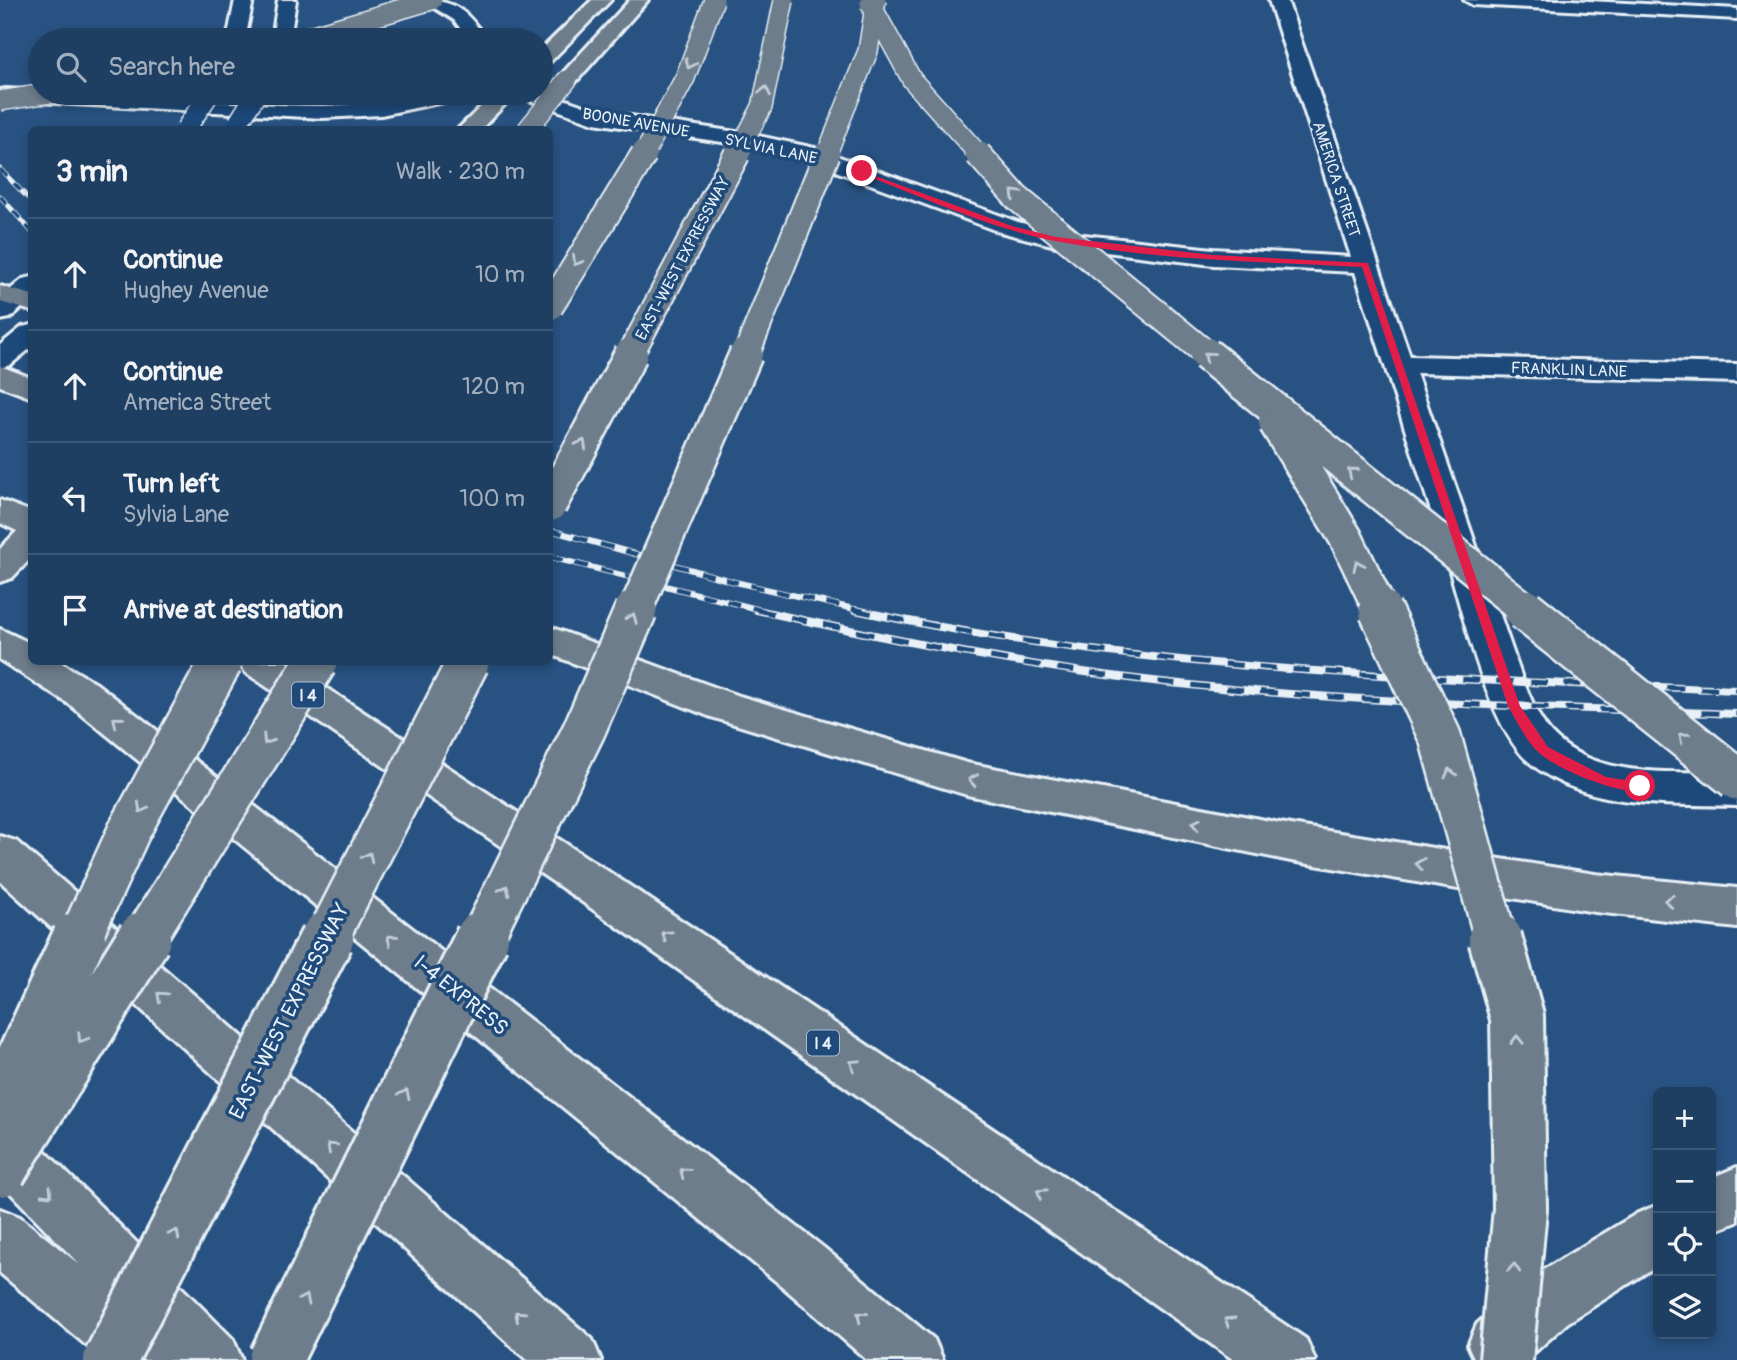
<!DOCTYPE html>
<html lang="en">
<head>
<meta charset="utf-8">
<style>
  body { margin:0; font-family:Pangolin,sans-serif; background:#264568; color:#f1f3f6 }
  .controls { position:absolute; right:21px; bottom:21px; display:grid; overflow:hidden; border-radius:10px; box-shadow:0 4px 10px #0003 }
  .controls button { width:63px; height:63px; display:grid; place-items:center; padding:0; border:0; border-bottom:2px solid #3c5777; background:#1e3e62; color:#f1f3f6; font:35px sans-serif }
  .stop { position:absolute; width:21px; height:21px; margin:-16px; border:5px solid #e11d48; border-radius:50%; background:#fff }
  .stop.end { background:#e11d48; border-color:#fff; box-shadow:0 2px 7px #0008 }
  .list { margin:0; padding:0; list-style:none }
  h2 { display:flex; justify-content:space-between; align-items:center; height:91px; margin:0; padding:0 28px; font-size:30px }
  h2 small { font-size:23px; font-weight:400; color:#a1aebe }
  .list li { display:grid; grid-template-columns:46px 1fr auto; gap:21px; align-items:center; box-sizing:border-box; height:112px; padding:0 28px; border-top:2px solid #3c5777 }
  .list b { display:block; font-size:26px; white-space:nowrap }
  .list p { margin:0; font-size:23px; white-space:nowrap; color:#a1aebe }
  .list em { font-size:23px; font-style:normal; color:#a1aebe }
  .icon { flex:none; width:38px; height:38px; fill:none; stroke:currentColor; stroke-width:2; stroke-linecap:round; stroke-linejoin:round }
  .map { position:relative; flex:none; width:1737px; height:1360px; overflow:hidden }
  .search { position:absolute; background:#1e3e62; box-shadow:0 4px 10px #0003; left:28px; top:28px; width:525px; height:77px; display:flex; align-items:center; gap:18px; box-sizing:border-box; padding:0 24px; border-radius:38px; color:#a1aebe; font-size:26px }
  .panel { position:absolute; background:#1e3e62; box-shadow:0 4px 10px #0003; left:28px; top:126px; width:525px; height:539px; border-radius:10px }
  .map>svg:first-child { display:block }
  .lines { fill:none; stroke-linecap:round; stroke-linejoin:round }
  .minor-casing { stroke:#e8f1f8; stroke-width:6 }
  .secondary-casing { stroke:#e8f1f8; stroke-width:6 }
  .motorway-casing { stroke:#e8f1f8; stroke-width:6 }
  .minor { fill:#1f4a7a; fill-rule:evenodd }
  .secondary { fill:#1f4a7a; fill-rule:evenodd }
  .motorway { fill:#6d7d8c; fill-rule:evenodd }
  .rail-far2-casing { stroke:#e8f1f8; stroke-width:5 }
  .rail-far1-casing { stroke:#e8f1f8; stroke-width:6 }
  .rail-casing { stroke:#e8f1f8; stroke-width:8 }
  .rail-far2 { stroke:#1f4a7a; stroke-width:3.5; stroke-dasharray:10; stroke-linecap:butt }
  .rail-far1 { stroke:#1f4a7a; stroke-width:4.5; stroke-dasharray:13; stroke-linecap:butt }
  .rail { stroke:#1f4a7a; stroke-width:5; stroke-dasharray:17; stroke-linecap:butt }
  .secondary-bridge-casing { stroke:#e8f1f8; stroke-width:22; stroke-linecap:butt }
  .motorway-bridge-far4-casing { stroke:#e8f1f8; stroke-width:22; stroke-linecap:butt }
  .motorway-bridge-far3-casing { stroke:#e8f1f8; stroke-width:29; stroke-linecap:butt }
  .motorway-bridge-far2-casing { stroke:#e8f1f8; stroke-width:37; stroke-linecap:butt }
  .motorway-bridge-far1-casing { stroke:#e8f1f8; stroke-width:46; stroke-linecap:butt }
  .motorway-bridge-casing { stroke:#e8f1f8; stroke-width:58; stroke-linecap:butt }
  .secondary-bridge { stroke:#1f4a7a; stroke-width:19 }
  .motorway-bridge-far4 { stroke:#6d7d8c; stroke-width:19 }
  .motorway-bridge-far3 { stroke:#6d7d8c; stroke-width:25 }
  .motorway-bridge-far2 { stroke:#6d7d8c; stroke-width:32 }
  .motorway-bridge-far1 { stroke:#6d7d8c; stroke-width:41 }
  .motorway-bridge { stroke:#6d7d8c; stroke-width:52 }
  .oneway { stroke:#c3ced8 }
  .route { fill:#e11d48 }
  .labels { text-anchor:middle; stroke-width:7; stroke-linejoin:round; paint-order:stroke }
  .far-street-label { font-size:16px; fill:#e8f1f8; stroke:#1f4a7a }
  .shield { fill:#1f4a7a; stroke:#acbfd2; stroke-width:2 }
  .shield-label { font-size:16px; font-weight:bold; fill:#e8f1f8 }
  .near-street-label { font-size:21px; fill:#e8f1f8; stroke:#1f4a7a }
</style>
</head>
<body>
<div class="map">
<svg width="1737" height="1360" viewBox="0 0 1737 1360">
  <rect width="100%" height="100%" fill="#285282"/>
  <filter id="ink" filterUnits="userSpaceOnUse"><feTurbulence type="fractalNoise" baseFrequency=".0143" numOctaves="2"/><feDisplacementMap in="SourceGraphic" scale="14" xChannelSelector="R" yChannelSelector="G"/><feConvolveMatrix kernelMatrix="1 2 1 2 8 2 1 2 1" color-interpolation-filters="sRGB"/></filter>
  <g filter="url(#ink)">
    <g class="lines">
      <defs>
        <g id="minor">
          <path d="M422 0C457 0 468 13 487 40H469L454 20Z"/>
          <path d="M1269 0H1287L1410 356 1737 364V382L1416 373 1523 681C1531 699 1538 718 1551 733 1596 781 1678 771 1737 772V806C1669 804 1583 809 1528 761 1488 725 1463 613 1447 561 1416 465 1386 368 1355 272L1213 265 1056 246 1000 232 800 158 749 146 594 123 520 97 517 93 541 91 598 111 749 134 815 148 1018 222 1056 232 1213 249 1351 257Z"/>
          <polygon points="1464,0 1571,0 1737,9 1737,19 1473,5"/>
          <path d="M6 89C108 94 217 105 322 106 372 106 421 91 470 93L467 97 381 115 323 118 0 100V90Z"/>
        </g>
        <g id="secondary">
          <polygon points="235,0 253,0 245,40 227,40"/>
          <polygon points="278,0 296,0 290,40 272,40"/>
          <polygon points="32,277 32,299 10,318 0,320 0,298 23,279"/>
          <polygon points="32,325 32,347 10,365 0,368 0,345 22,327"/>
        </g>
        <g id="motorway">
          <polygon points="592,0 611,0 548,64 541,66 541,50"/>
          <polygon points="630,0 648,0 574,84 560,84 557,80 560,76"/>
          <polygon points="495,93 516,93 480,130 457,130"/>
          <polygon points="0,286 32,295 32,311 0,302"/>
          <polygon points="0,366 32,378 32,398 0,386"/>
          <polygon points="0,500 32,512 32,557 12,578 0,582 0,549 17,531 0,523"/>
          <polygon points="550,627 736,695 967,763 1291,825 1595,874 1737,888 1737,928 1595,912 1291,861 967,795 711,717 550,654"/>
          <polygon points="0,629 32,644 32,662 60,662 97,684 823,1247 934,1339 943,1360 867,1360 783,1287 69,704 0,660"/>
          <polygon points="239,662 286,662 603,868 1306,1339 1315,1360 1234,1360 571,894 245,672"/>
          <polygon points="0,836 16,841 592,1339 601,1360 527,1360 0,881"/>
          <polygon points="0,1117 19,1125 233,1339 242,1360 104,1360 0,1273 0,1209 20,1217 80,1265 0,1182"/>
          <polygon points="1737,1167 1737,1222 1711,1232 1711,1178"/>
          <polygon points="1658,1205 1658,1265 1567,1323 1526,1360 1475,1360 1468,1345 1477,1324 1525,1281 1638,1213"/>
        </g>
      </defs>
      <!-- minor casing -->
      <use href="#minor" class="minor-casing"/>
      <!-- secondary casing -->
      <use href="#secondary" class="secondary-casing"/>
      <!-- motorway casing -->
      <use href="#motorway" class="motorway-casing"/>
      <!-- minor -->
      <use href="#minor" class="minor"/>
      <!-- secondary -->
      <use href="#secondary" class="secondary"/>
      <!-- motorway -->
      <use href="#motorway" class="motorway"/>
      <defs>
        <g id="rail-far2">
          <polyline points="0,169 32,202"/>
          <polyline points="0,196 32,232"/>
        </g>
        <g id="rail-far1">
          <polyline points="550,530 735,582 863,611"/>
          <polyline points="550,557 765,611"/>
        </g>
        <g id="rail">
          <path d="M757 610C882 638 1009 663 1136 679 1335 703 1537 707 1737 714"/>
          <path d="M855 610C1143 673 1443 679 1737 690"/>
        </g>
      </defs>
      <!-- rail-far2 casing -->
      <use href="#rail-far2" class="rail-far2-casing"/>
      <!-- rail-far1 casing -->
      <use href="#rail-far1" class="rail-far1-casing"/>
      <!-- rail casing -->
      <use href="#rail" class="rail-casing"/>
      <!-- rail-far2 -->
      <use href="#rail-far2" class="rail-far2"/>
      <!-- rail-far1 -->
      <use href="#rail-far1" class="rail-far1"/>
      <!-- rail -->
      <use href="#rail" class="rail"/>
      <defs>
        <g id="secondary-bridge">
          <polyline points="238,123 257,93"/>
          <polyline points="185,130 210,93"/>
        </g>
        <g id="motorway-bridge-far4">
          <polyline points="870,3 912,80 980,156"/>
          <polyline points="296,40 432,0"/>
          <polyline points="0,101 50,93"/>
          <polyline points="527,130 567,80"/>
          <polyline points="643,156 685,78 714,0"/>
          <polyline points="736,156 762,107 784,0"/>
          <polyline points="826,156 868,51 876,0"/>
        </g>
        <g id="motorway-bridge-far3">
          <polyline points="978,154 1017,198 1208,355"/>
          <polyline points="550,307 644,154"/>
          <polyline points="630,355 737,154"/>
          <polyline points="746,355 827,154"/>
        </g>
        <g id="motorway-bridge-far2">
          <polyline points="1206,354 1527,611"/>
          <polyline points="1275,422 1346,538 1381,611"/>
          <polyline points="550,505 631,354"/>
          <polyline points="635,611 746,354"/>
        </g>
        <g id="motorway-bridge-far1">
          <polyline points="1380,610 1440,737 1496,940"/>
          <polyline points="1525,610 1737,779"/>
          <polyline points="79,940 129,831 221,662"/>
          <polyline points="143,940 316,662"/>
          <polyline points="326,940 468,662"/>
          <polyline points="481,940 584,730 636,610"/>
        </g>
        <g id="motorway-bridge">
          <polyline points="1495,938 1517,1017 1520,1209 1506,1360"/>
          <polyline points="0,1109 79,938"/>
          <polyline points="0,1170 144,938"/>
          <polyline points="110,1360 327,938"/>
          <polyline points="275,1360 482,938"/>
        </g>
      </defs>
      <!-- secondary-bridge casing -->
      <use href="#secondary-bridge" class="secondary-bridge-casing"/>
      <!-- motorway-bridge-far4 casing -->
      <use href="#motorway-bridge-far4" class="motorway-bridge-far4-casing"/>
      <!-- motorway-bridge-far3 casing -->
      <use href="#motorway-bridge-far3" class="motorway-bridge-far3-casing"/>
      <!-- motorway-bridge-far2 casing -->
      <use href="#motorway-bridge-far2" class="motorway-bridge-far2-casing"/>
      <!-- motorway-bridge-far1 casing -->
      <use href="#motorway-bridge-far1" class="motorway-bridge-far1-casing"/>
      <!-- motorway-bridge casing -->
      <use href="#motorway-bridge" class="motorway-bridge-casing"/>
      <!-- secondary-bridge -->
      <use href="#secondary-bridge" class="secondary-bridge"/>
      <!-- motorway-bridge-far4 -->
      <use href="#motorway-bridge-far4" class="motorway-bridge-far4"/>
      <!-- motorway-bridge-far3 -->
      <use href="#motorway-bridge-far3" class="motorway-bridge-far3"/>
      <!-- motorway-bridge-far2 -->
      <use href="#motorway-bridge-far2" class="motorway-bridge-far2"/>
      <!-- motorway-bridge-far1 -->
      <use href="#motorway-bridge-far1" class="motorway-bridge-far1"/>
      <!-- motorway-bridge -->
      <use href="#motorway-bridge" class="motorway-bridge"/>
    </g>
    <!-- one-way arrows -->
    <defs><path id="oneway-chevron" d="M-2-3.5L2.5 0L-2 3.5" fill="none" stroke-width="1.6" stroke-linecap="round" stroke-linejoin="round" transform="scale(1.75)"/></defs>
    <g class="oneway">
      <use href="#oneway-chevron" transform="translate(690 64) rotate(115)"/>
      <use href="#oneway-chevron" transform="translate(765 91) rotate(-78)"/>
      <use href="#oneway-chevron" transform="translate(1015 194) rotate(-135)"/>
      <use href="#oneway-chevron" transform="translate(577 261) rotate(121)"/>
      <use href="#oneway-chevron" transform="translate(1208 356) rotate(-140)"/>
      <use href="#oneway-chevron" transform="translate(582 444) rotate(-62)"/>
      <use href="#oneway-chevron" transform="translate(1352 472) rotate(-141)"/>
      <use href="#oneway-chevron" transform="translate(1358 565) rotate(-115)"/>
      <use href="#oneway-chevron" transform="translate(632 618) rotate(-67)"/>
      <use href="#oneway-chevron" transform="translate(117 721) rotate(-141)"/>
      <use href="#oneway-chevron" transform="translate(1683 737) rotate(-141)"/>
      <use href="#oneway-chevron" transform="translate(267 740) rotate(122)"/>
      <use href="#oneway-chevron" transform="translate(1450 773) rotate(-105)"/>
      <use href="#oneway-chevron" transform="translate(973 780) rotate(-167)"/>
      <use href="#oneway-chevron" transform="translate(142 808) rotate(118)"/>
      <use href="#oneway-chevron" transform="translate(1196 824) rotate(-169)"/>
      <use href="#oneway-chevron" transform="translate(368 857) rotate(-63)"/>
      <use href="#oneway-chevron" transform="translate(1420 864) rotate(-171)"/>
      <use href="#oneway-chevron" transform="translate(505 890) rotate(-64)"/>
      <use href="#oneway-chevron" transform="translate(1669 901) rotate(-174)"/>
      <use href="#oneway-chevron" transform="translate(666 935) rotate(-146)"/>
      <use href="#oneway-chevron" transform="translate(391 939) rotate(-141)"/>
      <use href="#oneway-chevron" transform="translate(161 996) rotate(-138)"/>
      <use href="#oneway-chevron" transform="translate(82 1038) rotate(122)"/>
      <use href="#oneway-chevron" transform="translate(1517 1040) rotate(-91)"/>
      <use href="#oneway-chevron" transform="translate(854 1064) rotate(-146)"/>
      <use href="#oneway-chevron" transform="translate(405 1094) rotate(-64)"/>
      <use href="#oneway-chevron" transform="translate(331 1147) rotate(-138)"/>
      <use href="#oneway-chevron" transform="translate(684 1172) rotate(-141)"/>
      <use href="#oneway-chevron" transform="translate(48 1193) rotate(45)"/>
      <use href="#oneway-chevron" transform="translate(1041 1193) rotate(-146)"/>
      <use href="#oneway-chevron" transform="translate(175 1234) rotate(-63)"/>
      <use href="#oneway-chevron" transform="translate(1514 1268) rotate(-85)"/>
      <use href="#oneway-chevron" transform="translate(305 1299) rotate(-64)"/>
      <use href="#oneway-chevron" transform="translate(519 1315) rotate(-138)"/>
      <use href="#oneway-chevron" transform="translate(861 1316) rotate(-140)"/>
      <use href="#oneway-chevron" transform="translate(1229 1321) rotate(-146)"/>
    </g>
  </g>
  <!-- route -->
  <path class="route" d="M859 170 1012 226 1056 237 1213 255 1368 263 1520 706 1548 747 1606 777 1644 783V790C1620 796 1556 769 1538 752 1525 739 1517 722 1508 706L1362 267C1262 262 1154 260 1055 241 988 228 923 197 859 173Z"/>
  <g class="labels">
    <!-- far-street labels -->
    <g class="far-street-label">
      <text transform="translate(636 122) rotate(10)" y="6">BOONE AVENUE</text>
      <text transform="translate(771 148) rotate(12)" y="6">SYLVIA LANE</text>
      <text transform="translate(1337 179) rotate(72)" y="6">AMERICA STREET</text>
      <text transform="translate(682 258) rotate(-62)" y="6">EAST-WEST EXPRESSWAY</text>
      <text transform="translate(1569 369) rotate(2)" y="6">FRANKLIN LANE</text>
    </g>
    <!-- shield labels -->
    <g class="shield">
      <rect x="292" y="682.5" width="32" height="25" rx="5"/>
      <rect x="807" y="1030.5" width="32" height="25" rx="5"/>
    </g>
    <g class="shield-label">
      <text x="308" y="701">I 4</text>
      <text x="823" y="1049">I 4</text>
    </g>
    <!-- near-street labels -->
    <g class="near-street-label">
      <text transform="translate(461 995) rotate(39)" y="7">I-4 EXPRESS</text>
      <text transform="translate(289 1011) rotate(-63)" y="7">EAST-WEST EXPRESSWAY</text>
    </g>
  </g>
</svg>
<div class="controls">
<button>+</button>
<button>−</button>
<button><svg class="icon" aria-label="locate" viewBox="0 0 24 24"><circle cx="12" cy="12" r="6"/><path d="M12 2v4M12 18v4M2 12h4M18 12h4"/></svg></button>
<button><svg class="icon" aria-label="layers" viewBox="0 0 24 24"><path d="M12 4l9 5-9 5-9-5zM3 14l9 5 9-5"/></svg></button>
</div>
<div class="stop" style="left:1640px;top:786px"></div>
<div class="stop end" style="left:862px;top:171px"></div>
<div class="search"><svg class="icon" aria-label="search" viewBox="0 0 24 24"><circle cx="10" cy="10" r="6"/><path d="M15 15l6 6"/></svg>Search here</div>
<section class="panel">
<h2>3 min<small>Walk · 230 m</small></h2>
<ul class="list">
<li><svg class="icon" aria-label="ahead" viewBox="0 0 24 24"><path d="M12 20V5M6 11l6-6 6 6"/></svg><div><b>Continue</b><p>Hughey Avenue</p></div><em>10 m</em></li>
<li><svg class="icon" aria-label="ahead" viewBox="0 0 24 24"><path d="M12 20V5M6 11l6-6 6 6"/></svg><div><b>Continue</b><p>America Street</p></div><em>120 m</em></li>
<li><svg class="icon" aria-label="left" viewBox="0 0 24 24"><path d="M17 20v-9H6M10 6l-5 5 5 5"/></svg><div><b>Turn left</b><p>Sylvia Lane</p></div><em>100 m</em></li>
<li><svg class="icon" aria-label="arrive" viewBox="0 0 24 24"><path d="M6 21V4h12l-3 4 3 4H6"/></svg><div><b>Arrive at destination</b></div></li>
</ul>
</section>
</div>
</body>
</html>
